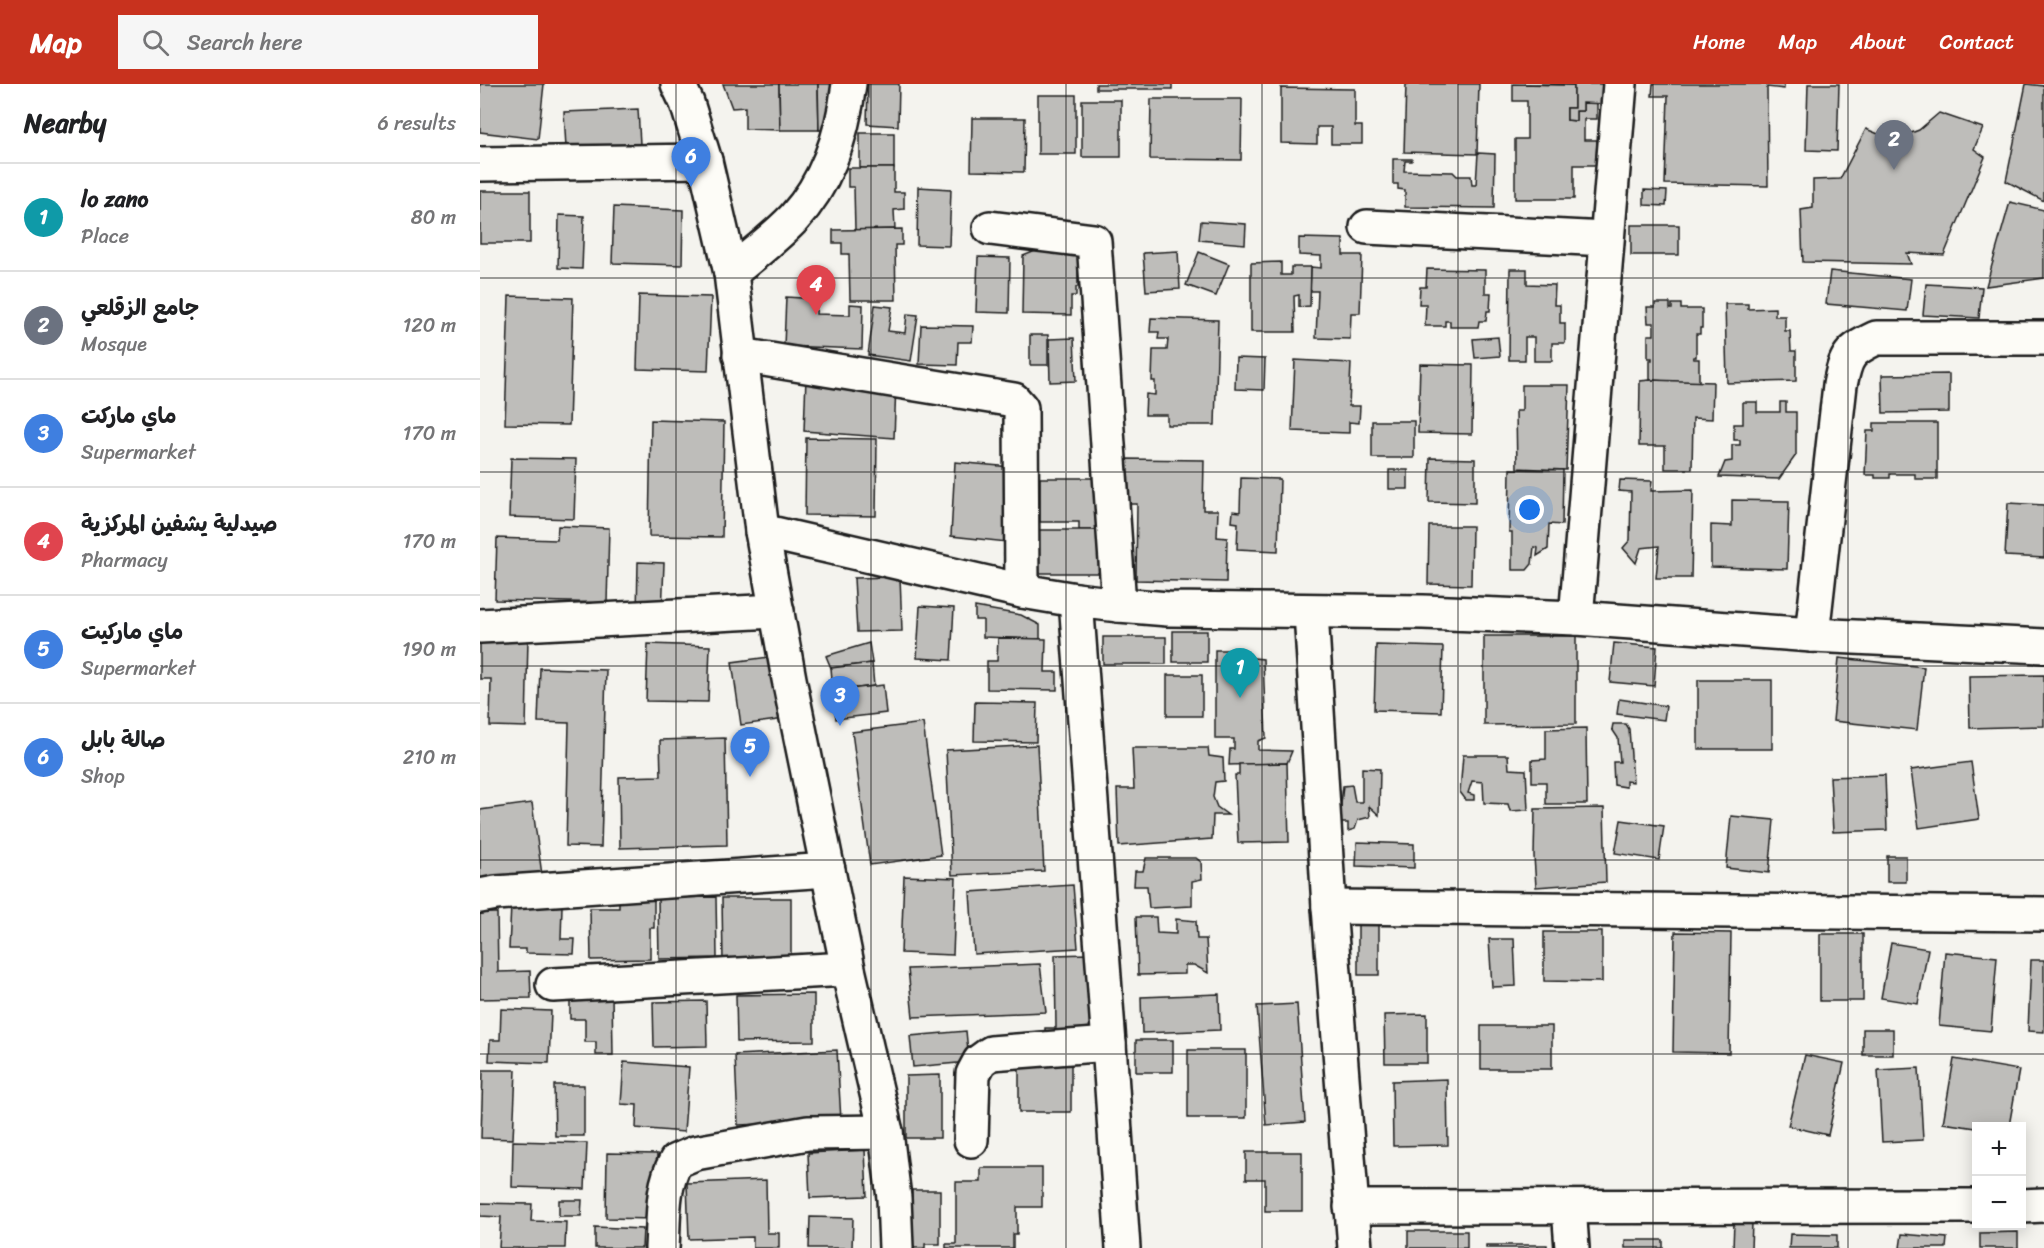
<!DOCTYPE html>
<html lang="en">
<head>
<meta charset="utf-8">
<style>
  body { margin:0; font-family:Sriracha,"Playpen Sans Arabic",sans-serif; background:#f6f6f6; color:#202124 }
  .controls { position:absolute; right:18px; bottom:18px; display:grid; overflow:hidden; border-radius:0px; box-shadow:0 3px 15px #0003 }
  .controls button { width:54px; height:54px; display:grid; place-items:center; padding:0; border:0; border-bottom:2px solid #e0e0e0; background:#fff; color:#202124; font:30px sans-serif }
  .you { position:absolute; left:1050px; top:426px; width:21px; height:21px; margin:-15px; border:4px solid #fff; border-radius:50%; background:#1a73e8; box-shadow:0 0 0 9px #1a73e833 }
  .badge { display:grid; place-items:center; width:39px; height:39px; border-radius:50%; background:#c8321e; color:#fff; font-size:20px; font-weight:700 }
  .pin { position:absolute; translate:-50% -50px; filter:drop-shadow(0 2px 3px #0008) }
  .pin::after { content:''; position:absolute; top:32px; width:21px; height:18px; background:inherit; clip-path:polygon(0 0,100% 0,50% 100%) }
  .list { margin:0; padding:0; list-style:none }
  h2 { display:flex; justify-content:space-between; align-items:center; height:78px; margin:0; padding:0 24px; font-size:26px }
  h2 small { font-size:20px; font-weight:400; color:#757577 }
  .list li { display:grid; grid-template-columns:39px 1fr auto; gap:18px; align-items:center; box-sizing:border-box; height:108px; padding:0 24px; border-top:2px solid #e0e0e0 }
  .list b { display:block; font-size:22px; white-space:nowrap }
  .list p { margin:0; font-size:20px; white-space:nowrap; color:#757577 }
  .list em { font-size:20px; font-style:normal; color:#757577 }
  .icon { flex:none; width:33px; height:33px; fill:none; stroke:currentColor; stroke-width:2; stroke-linecap:round; stroke-linejoin:round }
  .map { position:relative; flex:none; width:1564px; height:1164px; overflow:hidden }
  header { display:flex; align-items:center; gap:36px; box-sizing:border-box; height:84px; padding:0 30px; background:#c8321e; color:#fff }
  header strong { font-size:28px }
  nav { display:flex; gap:33px; margin-inline-start:auto; font-size:21px }
  .search { width:420px; height:54px; background:#f6f6f6; display:flex; align-items:center; gap:15px; box-sizing:border-box; padding:0 21px; border-radius:0px; color:#757577; font-size:22px }
  main { display:flex }
  aside { flex:1; background:#fff }
  .map>svg:first-child { display:block }
  .building { fill:#bebdba; stroke:#1c1c1c; stroke-width:1.5 }
  .lines { fill:none; stroke-linecap:round; stroke-linejoin:round }
  .minor-casing { stroke:#1c1c1c; stroke-width:38 }
  .secondary-casing { stroke:#1c1c1c; stroke-width:38 }
  .minor { stroke:#fdfcf7; stroke-width:33 }
  .secondary { stroke:#fdfcf7; stroke-width:33 }
  .grid { fill:none; stroke:#1c1c1c; stroke-width:1.5; stroke-opacity:0.55 }
</style>
</head>
<body>
<header>
<strong>Map</strong>
<div class="search"><svg class="icon" aria-label="search" viewBox="0 0 24 24"><circle cx="10" cy="10" r="6"/><path d="M15 15l6 6"/></svg>Search here</div>
<nav><a>Home</a><a>Map</a><a>About</a><a>Contact</a></nav>
</header>
<main>
<aside>
<h2>Nearby<small>6 results</small></h2>
<ul class="list">
<li><span class="badge" style="background:#0f9aa8">1</span><div><b>lo zano</b><p>Place</p></div><em>80 m</em></li>
<li><span class="badge" style="background:#6b7280">2</span><div><b>جامع الزقلعي</b><p>Mosque</p></div><em>120 m</em></li>
<li><span class="badge" style="background:#3f7fe0">3</span><div><b>ماي ماركت</b><p>Supermarket</p></div><em>170 m</em></li>
<li><span class="badge" style="background:#e0444e">4</span><div><b>صيدلية يشفين المركزية</b><p>Pharmacy</p></div><em>170 m</em></li>
<li><span class="badge" style="background:#3f7fe0">5</span><div><b>ماي ماركيت</b><p>Supermarket</p></div><em>190 m</em></li>
<li><span class="badge" style="background:#3f7fe0">6</span><div><b>صالة بابل</b><p>Shop</p></div><em>210 m</em></li>
</ul>
</aside>
<div class="map">
<svg width="1564" height="1164" viewBox="0 0 1564 1164">
  <rect width="100%" height="100%" fill="#f4f3ee"/>
  <filter id="ink" filterUnits="userSpaceOnUse"><feTurbulence type="fractalNoise" baseFrequency=".0167" numOctaves="2"/><feDisplacementMap in="SourceGraphic" scale="12" xChannelSelector="R" yChannelSelector="G"/><feConvolveMatrix kernelMatrix="1 2 1 2 8 2 1 2 1" color-interpolation-filters="sRGB"/></filter>
  <g filter="url(#ink)">
    <!-- building -->
    <g class="building">
      <polygon points="0,0 64,0 58,55 0,48"/>
      <polygon points="243,0 299,0 300,46 265,45 265,23 252,24"/>
      <polygon points="299,0 338,0 339,46 300,46"/>
      <polygon points="338,0 359,0 359,46 339,46"/>
      <polygon points="388,0 419,0 418,42 387,40"/>
      <rect x="616" y="0" width="76" height="5"/>
      <polygon points="926,0 999,0 997,70 924,68"/>
      <polygon points="1033,0 1094,1 1094,24 1087,24 1087,36 1096,37 1096,27 1103,27 1103,19 1117,19 1117,35 1104,35 1104,56 1117,56 1116,81 1094,81 1094,115 1035,115 1035,55 1047,55 1047,17 1033,17"/>
      <polygon points="1044,0 1126,0 1126,20 1103,19 1103,27 1096,27 1096,37 1087,36 1087,24 1094,24 1094,1"/>
      <polygon points="1173,0 1304,0 1304,5 1287,3 1288,102 1185,100 1188,12 1172,12"/>
      <polygon points="1328,0 1359,0 1357,67 1326,66"/>
      <polygon points="1546,0 1564,2 1564,117 1526,97"/>
      <polygon points="801,4 875,5 875,42 882,42 882,60 851,60 851,43 837,43 837,60 801,59"/>
      <rect x="558" y="11" width="38" height="59"/>
      <polygon points="671,15 762,15 761,76 670,75"/>
      <rect x="602" y="16" width="39" height="57"/>
      <polygon points="158,25 160,60 86,64 84,28"/>
      <polygon points="1459,29 1503,44 1494,65 1505,73 1464,171 1427,169 1431,180 1323,178 1321,126 1333,124 1333,96 1360,95 1386,45 1413,56 1439,46"/>
      <polygon points="492,34 545,34 544,88 491,87"/>
      <rect x="380" y="49" width="34" height="35"/>
      <polygon points="998,69 1015,70 1014,124 925,123 925,106 918,105 918,100 913,100 913,75 932,75 932,77 925,77 924,87 973,88 977,92 991,92 992,101 996,101"/>
      <polygon points="368,84 414,84 414,108 424,108 424,125 414,126 415,145 375,146 374,103 368,103"/>
      <polygon points="438,103 471,105 469,162 437,161"/>
      <polygon points="1164,106 1187,107 1186,122 1164,121"/>
      <rect x="0" y="107" width="50" height="52"/>
      <polygon points="1530,118 1564,126 1564,194 1506,202"/>
      <polygon points="134,123 203,126 202,181 132,179"/>
      <polygon points="79,131 104,132 102,185 78,184"/>
      <polygon points="721,137 766,140 765,160 719,156"/>
      <rect x="1151" y="141" width="48" height="30"/>
      <polygon points="422,145 422,161 415,161 416,216 370,216 369,170 362,170 362,159 353,159 353,146"/>
      <polygon points="819,154 863,155 863,171 882,171 880,229 871,229 870,255 836,254 838,207 830,207 831,183 841,184 841,172 819,171"/>
      <polygon points="558,166 598,166 598,203 596,203 596,212 591,212 591,231 542,230 543,172"/>
      <polygon points="698,167 700,205 666,207 663,169"/>
      <polygon points="719,168 749,180 736,212 706,201"/>
      <polygon points="498,173 530,174 529,229 496,228"/>
      <polygon points="801,178 801,191 811,191 811,183 831,183 830,222 819,223 819,211 814,212 815,248 771,248 771,179"/>
      <polygon points="947,185 1005,186 1005,209 1011,209 1010,227 1007,227 1006,237 999,237 998,243 970,243 970,237 965,237 965,242 945,242 946,220 939,220 940,203 946,203"/>
      <polygon points="1030,185 1047,185 1047,200 1075,201 1074,221 1080,221 1080,239 1085,239 1085,259 1072,259 1072,277 1054,277 1054,253 1045,253 1045,276 1029,276"/>
      <polygon points="1350,187 1431,195 1427,227 1346,220"/>
      <polygon points="1446,200 1502,203 1499,234 1443,231"/>
      <polygon points="159,211 231,213 228,287 157,285"/>
      <polygon points="29,212 93,214 89,341 25,340"/>
      <polygon points="306,213 337,215 336,230 370,231 370,220 383,221 382,265 304,262"/>
      <polygon points="1175,219 1190,219 1190,225 1192,225 1192,220 1201,220 1201,225 1222,225 1222,244 1220,244 1220,250 1216,250 1216,273 1213,273 1213,275 1219,275 1219,299 1170,296 1170,276 1172,276 1172,274 1168,274 1168,251 1174,251 1174,239 1168,239 1167,223 1175,223"/>
      <polygon points="1245,220 1268,220 1268,225 1295,224 1295,232 1305,232 1305,247 1310,247 1311,267 1316,267 1316,297 1247,299"/>
      <polygon points="395,221 412,223 408,247 425,249 427,230 438,231 431,277 388,271"/>
      <polygon points="671,234 738,236 735,341 687,341 687,331 665,331 666,310 675,311 675,297 672,297 673,266 687,266 688,255 678,255 679,248 670,248"/>
      <polygon points="441,241 493,242 492,258 478,258 477,281 439,280"/>
      <rect x="550" y="251" width="18" height="30"/>
      <polygon points="1018,253 1020,272 995,274 993,255"/>
      <polygon points="594,254 596,297 570,298 569,255"/>
      <polygon points="756,274 785,275 784,306 755,305"/>
      <polygon points="815,276 871,279 869,322 880,322 879,339 869,338 869,349 812,347"/>
      <polygon points="940,280 993,281 992,350 938,349"/>
      <polygon points="1469,290 1469,328 1403,329 1402,291"/>
      <polygon points="326,294 416,300 414,354 324,347"/>
      <polygon points="1170,296 1233,298 1232,335 1213,334 1212,385 1185,385 1185,362 1159,362 1160,297"/>
      <polygon points="1042,301 1089,301 1086,386 1037,384 1036,327 1042,327"/>
      <polygon points="1263,318 1277,318 1277,328 1300,328 1300,318 1306,318 1306,328 1316,328 1316,371 1299,395 1239,393 1245,378 1252,377 1252,361 1260,361 1260,356 1254,356 1254,340 1263,340"/>
      <polygon points="171,336 244,338 242,453 169,452"/>
      <rect x="892" y="337" width="42" height="37"/>
      <polygon points="1394,339 1457,339 1457,395 1435,395 1435,390 1410,390 1410,394 1395,394 1395,391 1385,391 1387,347 1394,347"/>
      <polygon points="326,354 397,355 396,432 325,431"/>
      <polygon points="31,374 96,375 94,435 29,433"/>
      <polygon points="950,374 995,375 995,419 949,418"/>
      <polygon points="644,375 724,376 723,426 738,426 737,453 747,454 746,498 656,496 657,420 643,420"/>
      <polygon points="475,378 531,383 527,458 471,452"/>
      <polygon points="1030,385 1083,386 1082,441 1069,440 1068,465 1057,472 1058,464 1054,463 1052,480 1047,486 1032,486 1032,448 1029,448"/>
      <rect x="909" y="386" width="19" height="19"/>
      <polygon points="560,394 623,394 623,446 599,446 599,438 560,438"/>
      <polygon points="761,394 800,395 798,467 757,465 758,439 752,438 753,427 760,428"/>
      <polygon points="1140,396 1172,397 1171,407 1213,406 1211,494 1176,494 1179,462 1161,464 1156,479 1143,464 1150,456 1151,408 1139,407"/>
      <polygon points="1252,416 1309,417 1307,485 1231,483 1231,441 1252,442"/>
      <polygon points="1528,419 1564,421 1564,474 1525,472"/>
      <polygon points="78,442 129,444 127,519 15,516 17,454 77,456"/>
      <polygon points="949,442 992,442 991,501 948,500"/>
      <rect x="559" y="446" width="64" height="43"/>
      <polygon points="158,478 184,479 182,530 157,530"/>
      <polygon points="420,493 422,547 377,548 374,494"/>
      <polygon points="440,522 474,524 471,576 437,574"/>
      <polygon points="495,523 541,531 560,541 560,555 503,553 503,536 495,536"/>
      <rect x="693" y="547" width="34" height="31"/>
      <polygon points="1004,552 1096,552 1096,640 1004,641"/>
      <polygon points="0,553 48,554 46,643 10,642 11,595 0,595"/>
      <rect x="623" y="553" width="63" height="27"/>
      <polygon points="518,554 566,555 565,588 577,588 577,606 507,605 507,577 517,577"/>
      <polygon points="389,559 392,579 351,584 346,572"/>
      <polygon points="1134,559 1177,563 1174,602 1130,598"/>
      <polygon points="168,560 230,562 228,618 166,617"/>
      <polygon points="896,561 963,563 961,628 894,626"/>
      <polygon points="735,566 753,566 753,572 783,575 786,654 778,657 778,666 812,667 807,679 749,681 750,665 754,665 754,655 735,655"/>
      <polygon points="304,571 312,634 261,641 252,578"/>
      <polygon points="1359,574 1444,583 1437,646 1353,637"/>
      <polygon points="392,579 394,602 353,607 351,584"/>
      <polygon points="60,584 126,586 121,763 86,762 89,639 58,638"/>
      <rect x="687" y="591" width="35" height="41"/>
      <polygon points="1564,591 1564,642 1490,644 1489,592"/>
      <rect x="1218" y="596" width="74" height="69"/>
      <polygon points="403,601 406,629 356,635 353,607"/>
      <polygon points="1139,615 1186,622 1184,636 1137,630"/>
      <polygon points="495,618 557,619 556,658 494,657"/>
      <polygon points="443,639 461,771 390,781 372,648"/>
      <polygon points="1133,640 1146,640 1149,645 1153,698 1146,697 1146,703 1134,701 1133,678 1140,678 1138,654 1132,645"/>
      <polygon points="1106,644 1107,720 1066,720 1066,698 1052,698 1052,676 1066,675 1066,645"/>
      <polygon points="245,654 247,761 140,764 139,693 181,692 180,656"/>
      <polygon points="557,661 564,787 472,791 466,666"/>
      <polygon points="652,664 728,664 729,672 743,674 744,697 735,698 733,713 737,723 748,731 733,731 732,755 639,762 637,705 654,705"/>
      <polygon points="983,671 1028,671 1029,685 1046,686 1048,726 1030,727 1028,720 1004,719 1003,698 992,697 988,709 994,711 994,716 986,716 980,708"/>
      <polygon points="1491,678 1499,735 1439,744 1431,686"/>
      <polygon points="807,679 809,758 758,759 755,691 759,691 759,680"/>
      <polygon points="882,684 900,685 899,731 889,722 890,733 878,736 875,745 868,747 868,739 859,739 863,702 872,701 875,718 882,718"/>
      <polygon points="1405,691 1407,746 1353,748 1350,693"/>
      <polygon points="52,719 63,798 0,807 0,726"/>
      <polygon points="1124,724 1126,798 1056,803 1054,772 1055,725"/>
      <polygon points="1251,732 1294,736 1289,789 1246,784"/>
      <polygon points="1141,736 1184,742 1179,776 1135,769"/>
      <polygon points="877,758 934,760 934,784 876,782"/>
      <rect x="1407" y="772" width="19" height="26"/>
      <polygon points="666,774 716,774 721,778 722,795 712,797 712,822 669,824 667,802 654,802 655,787 663,787"/>
      <polygon points="424,792 476,794 473,871 421,869"/>
      <polygon points="593,801 598,864 494,870 490,808"/>
      <polygon points="236,813 237,874 179,875 178,814"/>
      <polygon points="242,814 311,814 311,878 243,879"/>
      <polygon points="139,815 174,815 174,844 170,844 170,875 111,876 110,824 139,824"/>
      <polygon points="31,821 82,822 81,855 95,855 94,870 46,869 46,865 29,865"/>
      <polygon points="0,829 17,829 18,888 50,887 51,914 0,915"/>
      <polygon points="656,833 676,833 677,849 696,850 696,835 716,837 717,855 726,855 728,889 714,881 705,881 705,890 658,891"/>
      <rect x="878" y="838" width="21" height="53"/>
      <polygon points="1064,848 1122,848 1122,898 1064,897"/>
      <polygon points="1195,848 1251,849 1249,969 1193,968"/>
      <rect x="1340" y="850" width="43" height="67"/>
      <polygon points="1009,855 1034,855 1036,902 1012,903"/>
      <polygon points="1411,859 1448,865 1438,920 1401,914"/>
      <polygon points="1465,868 1517,873 1511,947 1459,942"/>
      <polygon points="608,870 610,953 565,953 565,944 576,944 575,871"/>
      <polygon points="1551,876 1564,876 1564,948 1548,947"/>
      <polygon points="560,880 566,928 433,933 428,885"/>
      <polygon points="334,910 334,957 257,958 256,911"/>
      <polygon points="739,910 740,946 662,949 661,913"/>
      <polygon points="90,911 132,911 133,971 116,971 116,958 105,958 105,935 90,935"/>
      <polygon points="226,917 227,962 174,963 173,918"/>
      <polygon points="817,920 825,1038 786,1041 777,922"/>
      <polygon points="21,925 71,927 69,979 9,977 10,956 20,956"/>
      <polygon points="947,930 947,979 905,979 904,931"/>
      <rect x="1001" y="942" width="71" height="43"/>
      <rect x="1383" y="945" width="30" height="26"/>
      <polygon points="486,947 489,978 433,983 430,952"/>
      <rect x="656" y="956" width="37" height="32"/>
      <polygon points="357,966 361,1037 258,1041 255,971"/>
      <rect x="708" y="966" width="58" height="68"/>
      <polygon points="1325,971 1364,979 1348,1051 1308,1042"/>
      <rect x="539" y="972" width="52" height="56"/>
      <polygon points="1474,975 1539,986 1529,1042 1496,1044 1463,1039"/>
      <polygon points="144,978 209,983 204,1048 156,1044 157,1021 141,1020"/>
      <polygon points="1439,984 1443,1056 1402,1058 1398,986"/>
      <polygon points="3,986 36,986 33,1055 1,1054"/>
      <polygon points="460,991 460,1054 426,1054 426,992"/>
      <polygon points="967,995 968,1061 913,1062 912,997"/>
      <polygon points="74,1001 104,1001 104,1052 75,1052"/>
      <polygon points="33,1057 107,1059 105,1105 32,1103"/>
      <polygon points="385,1066 387,1112 330,1114 328,1069"/>
      <polygon points="766,1068 822,1068 822,1127 785,1127 785,1095 766,1095"/>
      <polygon points="127,1069 177,1070 175,1135 126,1134"/>
      <polygon points="501,1084 562,1084 562,1123 537,1123 537,1150 533,1150 533,1164 466,1164 466,1160 476,1160 476,1098 501,1098"/>
      <polygon points="286,1096 287,1149 299,1149 299,1164 273,1164 273,1153 209,1155 207,1099"/>
      <polygon points="432,1106 460,1106 460,1160 445,1160 445,1164 432,1164"/>
      <polygon points="79,1116 102,1116 101,1132 79,1132"/>
      <polygon points="0,1119 52,1120 51,1137 86,1138 85,1164 19,1164 21,1133 0,1132"/>
      <polygon points="330,1133 373,1134 372,1164 329,1164"/>
      <polygon points="1254,1138 1272,1139 1271,1164 1253,1164"/>
      <polygon points="115,1143 163,1145 162,1164 115,1164"/>
      <rect x="928" y="1147" width="59" height="17"/>
      <polygon points="1538,1148 1538,1164 1500,1164 1500,1149"/>
      <polygon points="1310,1150 1357,1151 1357,1164 1309,1164"/>
      <polygon points="1422,1150 1467,1154 1466,1164 1420,1164"/>
      <rect x="1145" y="1156" width="38" height="8"/>
      <rect x="1006" y="1161" width="61" height="3"/>
    </g>
    <g class="lines">
      <defs>
        <g id="minor">
          <polyline points="0,80 225,77"/>
          <polyline points="887,143 1126,155"/>
          <polyline points="510,144 614,157 639,521"/>
          <path d="M251 189C272 171 295 154 314 134 348 97 363 49 369 0"/>
          <polyline points="260,271 534,316 541,324 542,507"/>
          <polyline points="282,447 542,507 596,516 639,521 688,525 943,528 1096,534 1332,551 1564,562"/>
          <polyline points="596,516 629,960 643,1164"/>
          <polyline points="831,528 849,823 875,1164"/>
          <polyline points="1096,534 1140,0"/>
          <polyline points="0,542 297,527"/>
          <path d="M1332 551 1360 301C1366 271 1369 267 1396 254H1564"/>
          <polyline points="0,812 16,809 348,786"/>
          <polyline points="849,823 1564,830"/>
          <polyline points="73,901 368,885"/>
          <polyline points="491,1056 493,990 500,977 511,969 629,960"/>
          <polyline points="1542,1122 1564,1121"/>
          <polyline points="871,1123 1496,1122"/>
          <polyline points="1089,1123 1092,1164"/>
          <path d="M182 1164C184 1134 181 1104 196 1077L215 1069 328 1049 406 1048"/>
        </g>
        <polyline id="secondary" points="198,0 207,19 225,77 251,189 282,447 309,595 368,885 406,1048 414,1114 416,1164"/>
      </defs>
      <!-- minor casing -->
      <use href="#minor" class="minor-casing"/>
      <!-- secondary casing -->
      <use href="#secondary" class="secondary-casing"/>
      <!-- minor -->
      <use href="#minor" class="minor"/>
      <!-- secondary -->
      <use href="#secondary" class="secondary"/>
    </g>
  </g>
  <!-- grid -->
  <path class="grid" d="M196 0V1164M391 0V1164M586 0V1164M782 0V1164M978 0V1164M1173 0V1164M1368 0V1164M0 194H1564M0 388H1564M0 582H1564M0 776H1564M0 970H1564"/>
</svg>
<div class="controls">
<button>+</button>
<button>−</button>
</div>
<div class="you"></div>
<div class="pin badge" style="left:760px;top:614px;background:#0f9aa8">1</div>
<div class="pin badge" style="left:1414px;top:86px;background:#6b7280">2</div>
<div class="pin badge" style="left:360px;top:642px;background:#3f7fe0">3</div>
<div class="pin badge" style="left:336px;top:231px;background:#e0444e">4</div>
<div class="pin badge" style="left:270px;top:693px;background:#3f7fe0">5</div>
<div class="pin badge" style="left:211px;top:103px;background:#3f7fe0">6</div>
</div>
</main>
</body>
</html>
